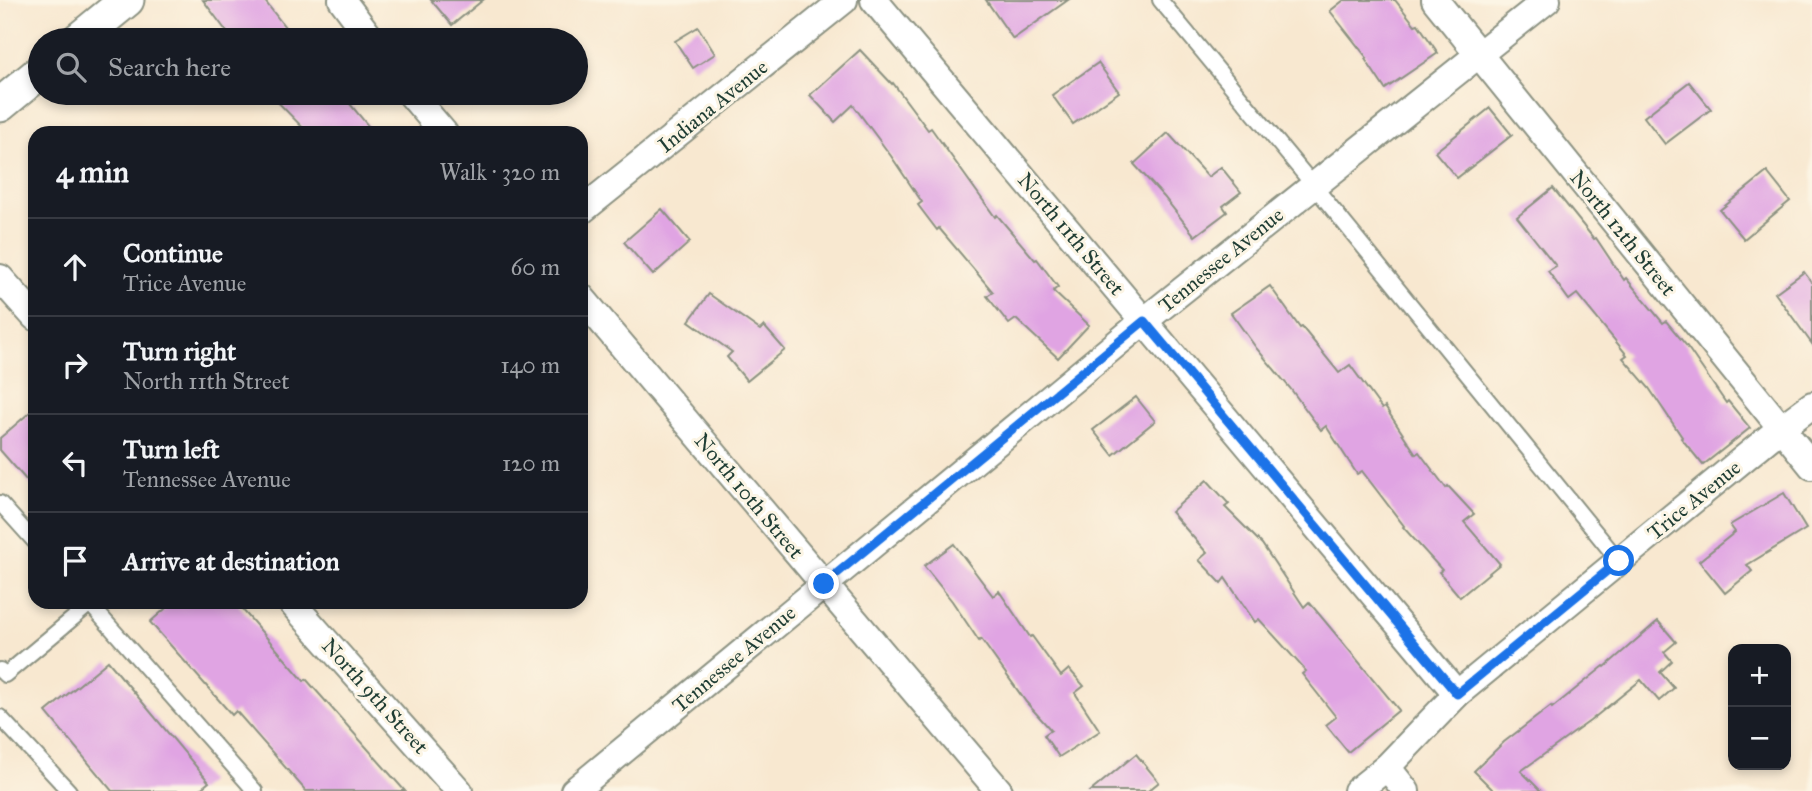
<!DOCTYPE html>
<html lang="en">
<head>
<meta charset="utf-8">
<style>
  body { margin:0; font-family:"IM FELL Great Primer",serif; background:#242831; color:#f1f3f6 }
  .controls { position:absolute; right:21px; bottom:21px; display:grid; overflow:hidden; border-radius:14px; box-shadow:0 4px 10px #0003 }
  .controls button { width:63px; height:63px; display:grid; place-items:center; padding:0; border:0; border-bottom:2px solid #363941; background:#171b24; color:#f1f3f6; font:35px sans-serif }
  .stop { position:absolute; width:21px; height:21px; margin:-16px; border:5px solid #1a73e8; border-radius:50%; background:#fff }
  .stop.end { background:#1a73e8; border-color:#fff; box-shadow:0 2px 7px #0008 }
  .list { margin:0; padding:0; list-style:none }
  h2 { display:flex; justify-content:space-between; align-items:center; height:91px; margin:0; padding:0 28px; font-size:30px }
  h2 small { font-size:23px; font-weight:400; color:#9ea1a6 }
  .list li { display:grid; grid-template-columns:46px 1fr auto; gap:21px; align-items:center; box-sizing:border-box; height:98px; padding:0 28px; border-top:2px solid #363941 }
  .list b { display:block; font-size:26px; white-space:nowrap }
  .list p { margin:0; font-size:23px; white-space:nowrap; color:#9ea1a6 }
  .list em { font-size:23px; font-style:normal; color:#9ea1a6 }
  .icon { flex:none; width:38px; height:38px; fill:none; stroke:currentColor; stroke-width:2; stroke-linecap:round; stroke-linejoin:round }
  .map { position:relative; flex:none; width:1812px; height:791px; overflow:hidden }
  .search { position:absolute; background:#171b24; box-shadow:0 4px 10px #0003; left:28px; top:28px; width:560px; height:77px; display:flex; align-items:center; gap:18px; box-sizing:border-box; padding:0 24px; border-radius:38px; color:#9ea1a6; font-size:26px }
  .panel { position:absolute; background:#171b24; box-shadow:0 4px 10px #0003; left:28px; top:126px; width:560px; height:483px; border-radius:21px }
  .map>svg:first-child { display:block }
  .building { fill:#e0a4e3 }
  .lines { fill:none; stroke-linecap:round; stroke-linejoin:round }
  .service-casing { stroke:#8c9282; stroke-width:18 }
  .minor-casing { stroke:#8c9282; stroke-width:30 }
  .tertiary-casing { stroke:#8c9282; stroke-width:37 }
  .service { stroke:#fff; stroke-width:14 }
  .minor { stroke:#fff; stroke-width:26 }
  .tertiary { stroke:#fff; stroke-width:33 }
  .route { stroke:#1a73e8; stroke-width:9 }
  .labels { text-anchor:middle; stroke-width:6; stroke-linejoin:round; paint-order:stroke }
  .street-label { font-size:21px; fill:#1f3d34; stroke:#fcf5e5 }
</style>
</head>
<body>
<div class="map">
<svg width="1812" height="791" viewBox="0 0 1812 791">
  <rect width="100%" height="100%" fill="#fcf5e5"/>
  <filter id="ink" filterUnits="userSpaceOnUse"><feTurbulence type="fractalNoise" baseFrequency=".0143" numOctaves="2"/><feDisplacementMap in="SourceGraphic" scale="14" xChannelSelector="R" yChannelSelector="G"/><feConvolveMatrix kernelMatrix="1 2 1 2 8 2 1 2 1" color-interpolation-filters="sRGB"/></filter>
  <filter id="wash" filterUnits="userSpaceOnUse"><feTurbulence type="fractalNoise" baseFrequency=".00686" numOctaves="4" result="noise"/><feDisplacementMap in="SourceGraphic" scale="28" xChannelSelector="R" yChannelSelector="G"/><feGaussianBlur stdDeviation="1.57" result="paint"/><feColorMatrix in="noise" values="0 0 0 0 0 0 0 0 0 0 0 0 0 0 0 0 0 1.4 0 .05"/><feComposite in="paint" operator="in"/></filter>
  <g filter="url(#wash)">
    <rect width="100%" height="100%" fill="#f8e8d0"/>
    <g id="blocks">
      <!-- building -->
      <g class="building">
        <polygon points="203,0 264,0 295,40 233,40"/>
        <polygon points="431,0 483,0 452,25"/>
        <polygon points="986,0 1068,0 1013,39"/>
        <polygon points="1344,0 1395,0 1415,25 1418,24 1438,53 1385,89 1365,59 1367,58 1330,11"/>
        <polygon points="698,27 715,54 693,68 675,41"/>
        <polygon points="860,50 892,84 893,83 928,130 931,128 995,217 997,215 1035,260 1037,259 1058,287 1053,291 1089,325 1058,358 1016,319 1009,324 987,296 993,292 939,228 937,230 918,205 922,202 891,156 853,105 835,122 810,95"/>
        <polygon points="1098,63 1119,92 1073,124 1052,95"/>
        <polygon points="1689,82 1711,109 1665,144 1644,117"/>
        <polygon points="269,93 341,93 374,133 308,133"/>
        <polygon points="1490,108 1512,135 1457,178 1435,152"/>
        <polygon points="1168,133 1208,177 1221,167 1241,192 1223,206 1227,212 1195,236 1164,197 1134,164"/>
        <polygon points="1767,172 1790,201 1744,239 1720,210"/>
        <polygon points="1553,188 1594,239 1596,238 1624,280 1626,278 1663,323 1666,321 1686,345 1726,403 1728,401 1750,428 1703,465 1681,438 1682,437 1649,388 1623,358 1627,355 1577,294 1569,300 1548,271 1556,266 1517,217"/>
        <polygon points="662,209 690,242 653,275 624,242"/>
        <polygon points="1804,272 1812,283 1812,344 1775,293"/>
        <polygon points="1270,286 1300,328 1302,327 1339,373 1350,365 1382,409 1385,407 1416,454 1419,452 1446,488 1448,486 1474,514 1464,522 1500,564 1460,597 1439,572 1442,570 1403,527 1404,526 1362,471 1357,474 1326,426 1321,430 1290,388 1257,349 1231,313"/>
        <polygon points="709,294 760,330 764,326 785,350 747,381 727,357 732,352 689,321"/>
        <polygon points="1136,397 1155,421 1113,455 1093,430"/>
        <polygon points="35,408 35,490 0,450 0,438"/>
        <polygon points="1207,480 1229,504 1225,507 1262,544 1304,607 1309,602 1399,710 1348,752 1326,725 1336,717 1302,674 1306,671 1259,619 1255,622 1225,578 1221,583 1199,560 1207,553 1171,512"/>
        <polygon points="1784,493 1806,529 1747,565 1752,571 1725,593 1699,561 1735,532 1730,525"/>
        <polygon points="954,544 993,596 999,591 1030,637 1032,636 1061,676 1069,669 1084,686 1075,693 1100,731 1059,757 1044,735 1051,730 1026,702 981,639 979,641 952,601 924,566"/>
        <polygon points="173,602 236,602 304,681 306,679 405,791 306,791 236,711 232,715 150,622"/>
        <polygon points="1658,621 1676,642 1664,652 1672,661 1660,672 1674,688 1659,701 1641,680 1590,721 1521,771 1541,791 1494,791 1474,771 1504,742 1551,706 1552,708 1604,666 1605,667"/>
        <polygon points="108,661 209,782 198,791 112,791 46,712"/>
        <polygon points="1136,754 1159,782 1148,791 1091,791"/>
      </g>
    </g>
  </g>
  <g filter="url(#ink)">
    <use href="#blocks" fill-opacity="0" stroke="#8c9282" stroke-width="2"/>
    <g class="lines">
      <defs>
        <g id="service">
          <polyline points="1160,0 1314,186 1619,561"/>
          <polyline points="0,503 35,542"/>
          <polyline points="93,602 90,604 255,791"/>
          <polyline points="0,670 5,675 90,604 89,602"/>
          <polyline points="0,717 69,791"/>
        </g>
        <g id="minor">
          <polyline points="342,0 372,40"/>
          <polyline points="874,0 1457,694"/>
          <polyline points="1435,0 1812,466"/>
          <polyline points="410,93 444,133"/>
          <polyline points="581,211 844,0"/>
          <polyline points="0,278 35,317"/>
          <polyline points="581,297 999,791"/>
          <polyline points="291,602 459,791"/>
          <polyline points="1387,767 1406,791"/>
          <polyline points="574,791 1144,321 1547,0"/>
          <polyline points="1357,791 1387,767 1457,694 1781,428 1812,405"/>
        </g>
        <g id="tertiary">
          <polyline points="78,40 127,0"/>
          <polyline points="0,105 40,72"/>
        </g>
      </defs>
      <!-- service casing -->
      <use href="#service" class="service-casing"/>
      <!-- minor casing -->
      <use href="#minor" class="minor-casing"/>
      <!-- tertiary casing -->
      <use href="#tertiary" class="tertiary-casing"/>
      <!-- service -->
      <use href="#service" class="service"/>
      <!-- minor -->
      <use href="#minor" class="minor"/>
      <!-- tertiary -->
      <use href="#tertiary" class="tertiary"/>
    </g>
  </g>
  <g class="lines" filter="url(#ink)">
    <!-- route -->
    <polyline class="route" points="824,584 1144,321 1457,694 1619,561"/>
  </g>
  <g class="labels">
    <!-- street labels -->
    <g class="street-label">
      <text transform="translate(713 106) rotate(-39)" y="7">Indiana Avenue</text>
      <text transform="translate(1623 233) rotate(51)" y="7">North 12th Street</text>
      <text transform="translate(1071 234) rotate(50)" y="7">North 11th Street</text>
      <text transform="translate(1221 260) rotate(-39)" y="7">Tennessee Avenue</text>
      <text transform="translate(749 496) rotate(50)" y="7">North 10th Street</text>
      <text transform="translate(1694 500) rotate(-39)" y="7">Trice Avenue</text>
      <text transform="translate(734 659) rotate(-40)" y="7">Tennessee Avenue</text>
      <text transform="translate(375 696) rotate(48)" y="7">North 9th Street</text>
    </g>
  </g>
</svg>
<div class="controls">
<button>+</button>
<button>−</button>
</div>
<div class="stop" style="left:1619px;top:561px"></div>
<div class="stop end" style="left:824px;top:584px"></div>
<div class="search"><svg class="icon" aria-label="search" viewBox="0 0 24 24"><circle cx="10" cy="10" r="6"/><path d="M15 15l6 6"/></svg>Search here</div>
<section class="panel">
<h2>4 min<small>Walk · 320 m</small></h2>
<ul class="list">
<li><svg class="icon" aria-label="ahead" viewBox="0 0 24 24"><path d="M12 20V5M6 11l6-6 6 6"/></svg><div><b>Continue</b><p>Trice Avenue</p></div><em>60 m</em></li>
<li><svg class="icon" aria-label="right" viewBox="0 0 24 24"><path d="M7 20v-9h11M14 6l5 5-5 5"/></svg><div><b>Turn right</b><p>North 11th Street</p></div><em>140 m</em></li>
<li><svg class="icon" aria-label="left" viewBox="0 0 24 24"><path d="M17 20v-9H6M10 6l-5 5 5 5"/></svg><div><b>Turn left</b><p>Tennessee Avenue</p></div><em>120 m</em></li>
<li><svg class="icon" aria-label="arrive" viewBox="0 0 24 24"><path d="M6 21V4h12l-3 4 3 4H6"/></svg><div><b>Arrive at destination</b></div></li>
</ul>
</section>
</div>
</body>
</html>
